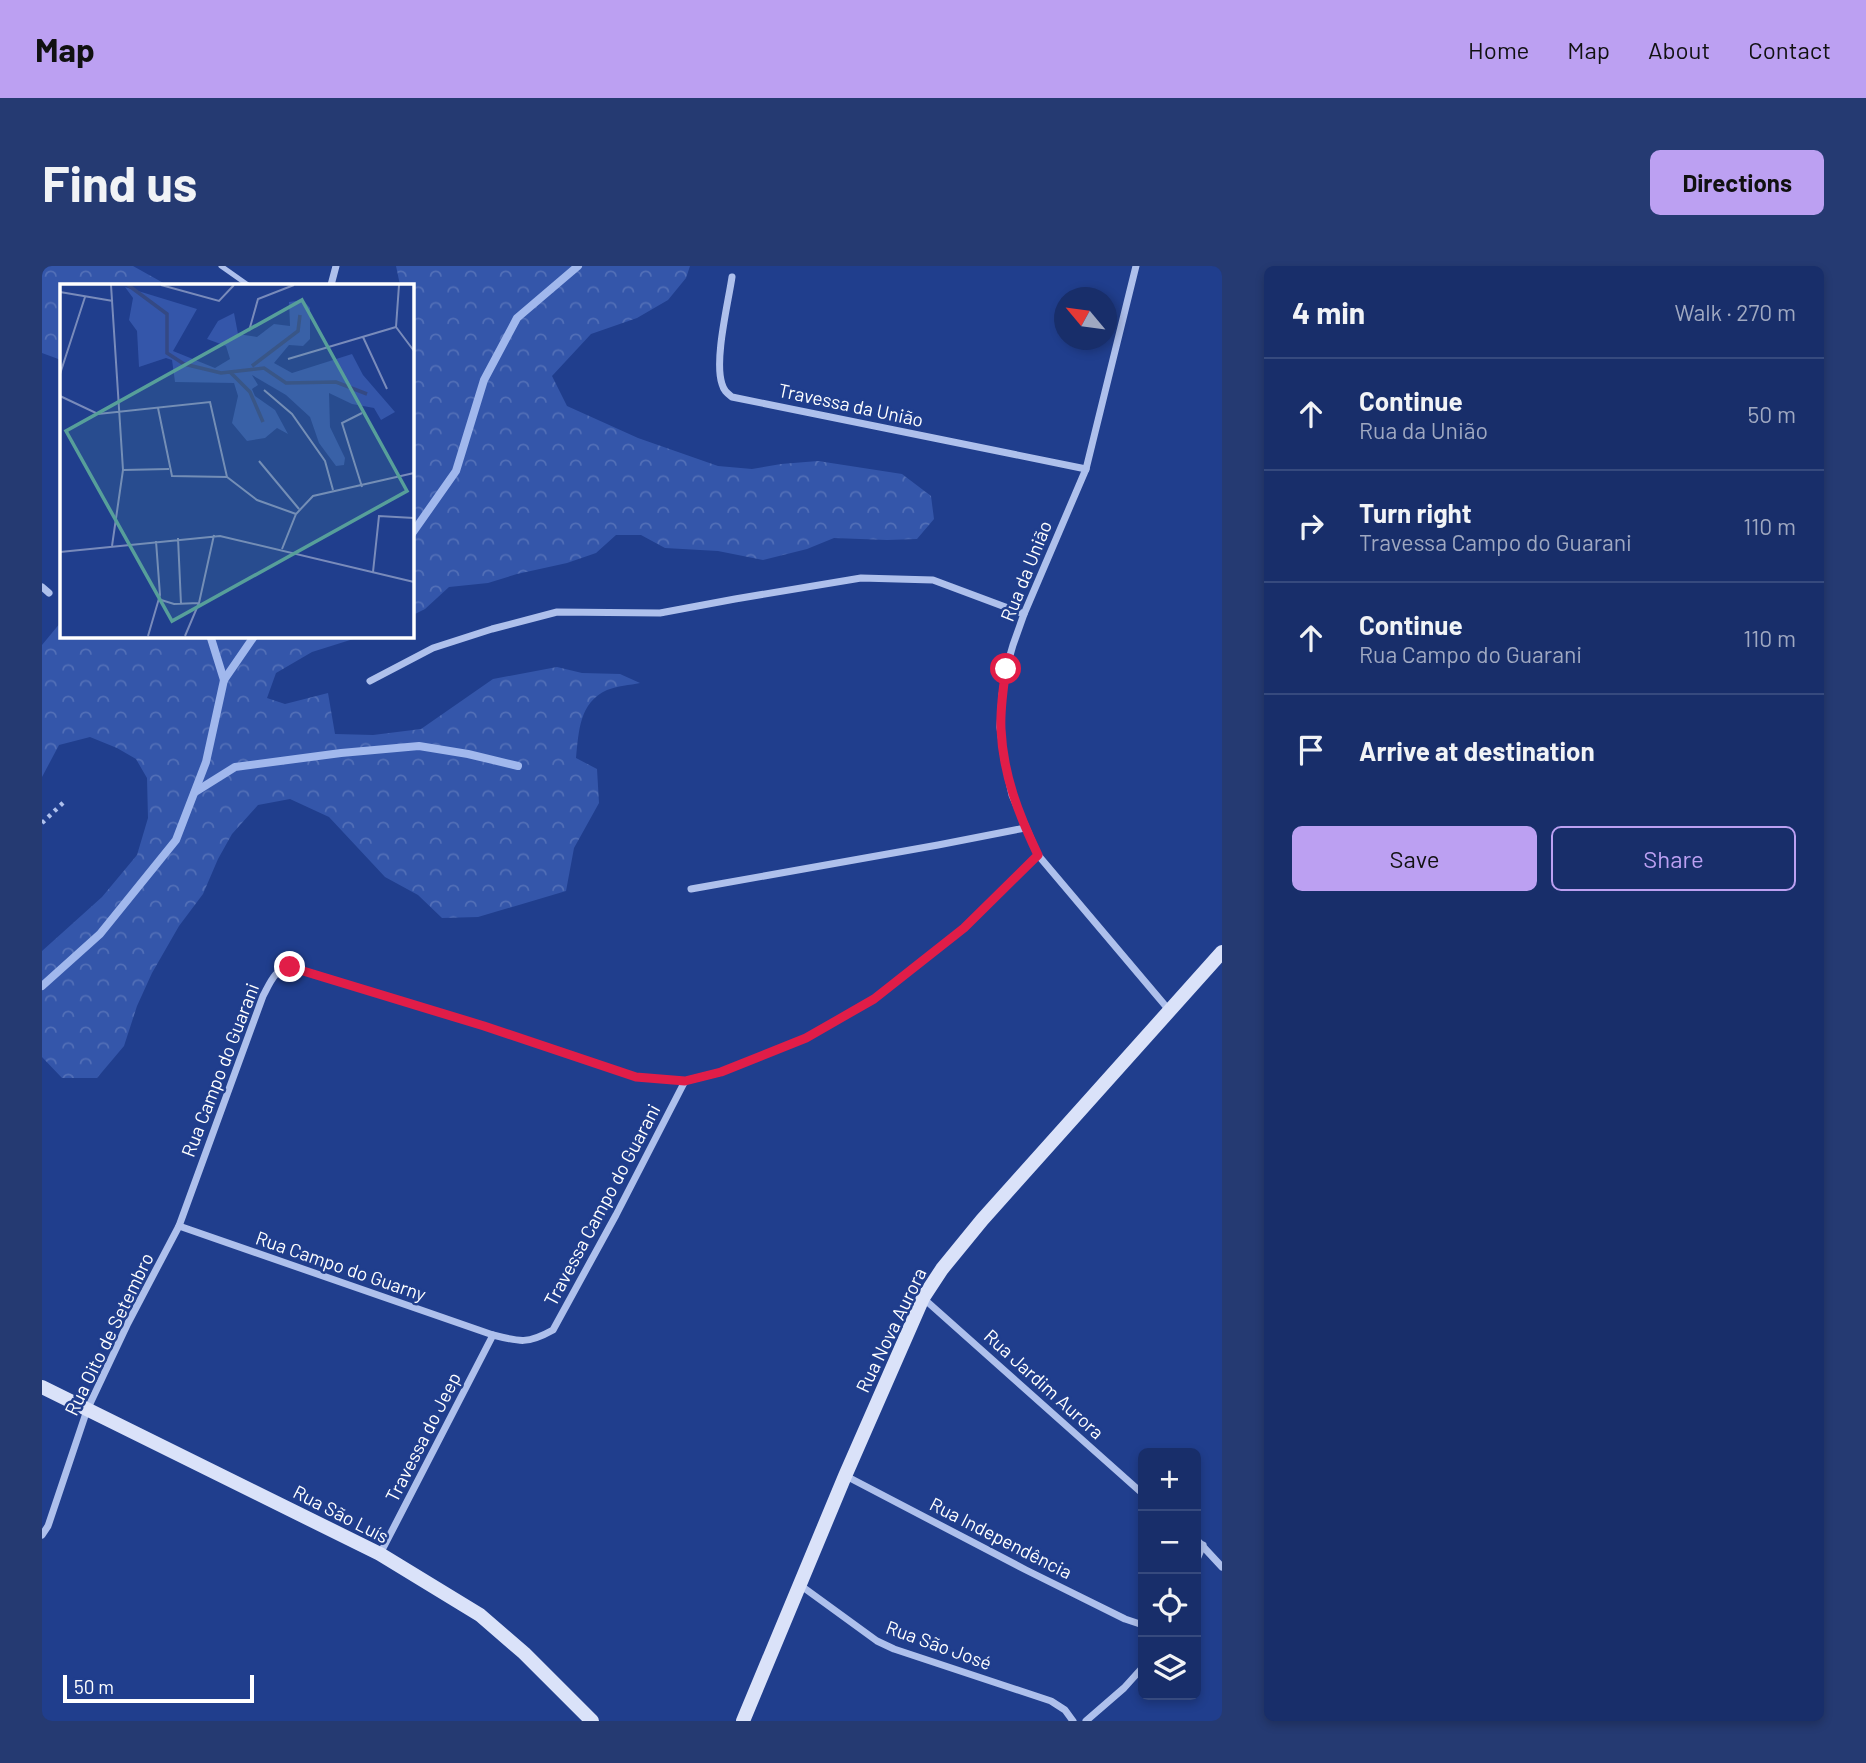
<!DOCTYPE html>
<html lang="en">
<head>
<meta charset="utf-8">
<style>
  body { margin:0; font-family:Barlow,sans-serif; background:#253a72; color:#f1f3f6 }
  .controls { position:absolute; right:21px; bottom:21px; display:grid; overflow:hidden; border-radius:10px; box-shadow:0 4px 10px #0003 }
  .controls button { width:63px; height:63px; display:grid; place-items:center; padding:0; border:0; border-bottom:2px solid #364a7e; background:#182e6a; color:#f1f3f6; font:35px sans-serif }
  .compass { position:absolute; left:1012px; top:21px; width:63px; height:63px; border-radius:50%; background:#182e6a; box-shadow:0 4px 10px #0003; rotate:299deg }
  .scale { position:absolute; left:21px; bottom:18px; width:191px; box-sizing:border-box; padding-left:7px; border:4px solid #fff; border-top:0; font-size:19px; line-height:24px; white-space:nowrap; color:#fff; -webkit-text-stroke:5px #203e8d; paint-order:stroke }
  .stop { position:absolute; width:21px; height:21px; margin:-16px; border:5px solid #e11d48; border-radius:50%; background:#fff }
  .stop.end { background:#e11d48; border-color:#fff; box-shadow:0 2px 7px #0008 }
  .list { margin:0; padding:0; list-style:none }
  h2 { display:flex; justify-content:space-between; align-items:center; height:91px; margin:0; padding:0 28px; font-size:30px }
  h2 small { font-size:23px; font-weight:400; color:#9fa8c1 }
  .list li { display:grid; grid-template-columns:46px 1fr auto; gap:21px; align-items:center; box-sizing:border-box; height:112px; padding:0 28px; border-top:2px solid #364a7e }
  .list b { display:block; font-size:26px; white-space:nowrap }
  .list p { margin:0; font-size:23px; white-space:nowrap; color:#9fa8c1 }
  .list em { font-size:23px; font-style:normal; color:#9fa8c1 }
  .actions { display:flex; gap:14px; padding:21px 28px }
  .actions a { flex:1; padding:16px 0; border:2px solid #bca0f2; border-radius:10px; text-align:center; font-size:24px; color:#bca0f2 }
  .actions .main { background:#bca0f2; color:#111 }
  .icon { flex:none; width:38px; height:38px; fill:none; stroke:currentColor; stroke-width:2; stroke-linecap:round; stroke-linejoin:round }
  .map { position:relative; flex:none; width:1180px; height:1455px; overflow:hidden; border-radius:10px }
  header { display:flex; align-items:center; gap:42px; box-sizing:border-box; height:98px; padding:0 35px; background:#bca0f2; color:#111 }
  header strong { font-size:33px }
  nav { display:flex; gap:38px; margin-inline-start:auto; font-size:24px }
  .intro { display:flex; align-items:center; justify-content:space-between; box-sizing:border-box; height:168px; padding:0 42px }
  h1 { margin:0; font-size:49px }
  .button { padding:18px 32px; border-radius:10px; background:#bca0f2; color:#111; font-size:24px; font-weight:700 }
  main { display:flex; gap:42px; padding:0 42px }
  aside { flex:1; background:#182e6a; border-radius:10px; box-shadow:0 4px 10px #0003 }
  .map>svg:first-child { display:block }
  .forest { fill:url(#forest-crowns) }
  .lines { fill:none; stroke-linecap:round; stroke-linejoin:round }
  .stream { stroke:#a1b8ed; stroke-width:8 }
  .path { stroke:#aec0ec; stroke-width:4.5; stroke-dasharray:3.5 5; stroke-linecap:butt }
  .lane { stroke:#aec0ec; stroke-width:5 }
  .street { stroke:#aec0ec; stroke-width:7 }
  .secondary { stroke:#dae2f9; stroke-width:14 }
  .route { stroke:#e11d48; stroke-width:9 }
  .labels { text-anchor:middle; stroke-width:5; stroke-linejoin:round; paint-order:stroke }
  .street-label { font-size:19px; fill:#fff; stroke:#203e8d }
  .inset-river { fill:none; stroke:#344984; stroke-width:3.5 }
  .inset-road { fill:none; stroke:#798bbb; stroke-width:2 }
  .view { fill:#579f9a; fill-opacity:0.15; stroke:#579f9a; stroke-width:3.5 }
  .inset-edge { fill:none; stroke:#fff; stroke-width:3.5 }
</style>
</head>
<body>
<header>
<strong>Map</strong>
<nav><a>Home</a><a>Map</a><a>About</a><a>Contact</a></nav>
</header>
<div class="intro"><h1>Find us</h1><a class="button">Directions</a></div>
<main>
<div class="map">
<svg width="1180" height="1455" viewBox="0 0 1180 1455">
  <defs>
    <pattern id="forest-crowns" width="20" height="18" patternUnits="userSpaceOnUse" patternTransform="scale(1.75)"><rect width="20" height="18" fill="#3456aa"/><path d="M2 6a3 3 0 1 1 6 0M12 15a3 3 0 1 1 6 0" fill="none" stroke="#526fb7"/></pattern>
  </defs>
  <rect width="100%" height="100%" fill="#203e8d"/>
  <!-- forest -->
  <g class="forest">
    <polygon points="0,0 91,0 125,19 19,19 19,94 0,87"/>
    <polygon points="354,0 648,0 644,12 626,34 595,52 549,68 510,110 525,140 596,172 676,200 710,203 739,198 776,195 860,208 889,230 892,253 875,273 845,274 792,272 765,283 721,294 676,285 623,282 599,269 574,269 554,287 525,297 475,308 446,317 407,321 383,343 369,350 369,19 358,19"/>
    <path d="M19 356V369H324L270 386 234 407 225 432 243 438 286 427 293 468 331 469 379 463 451 413 515 401 540 407 578 408 598 417C588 419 575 420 565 424 537 437 537 465 534 492L555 503 557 537 532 582 524 625 436 651 400 652 376 629 343 611 287 551 248 533 216 539 190 568 176 593 161 628 137 660 110 707 95 740 82 780 55 812H20L0 791V685L60 631 95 589 106 552 105 512 94 493 75 482 48 471 17 479 0 511V379Z"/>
  </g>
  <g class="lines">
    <!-- stream -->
    <g class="stream">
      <polyline points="369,269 414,205 442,114 475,52 536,0"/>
      <polyline points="168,369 182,414"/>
      <polyline points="153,526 193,501 299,487 377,480 426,488 476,500"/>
      <polyline points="0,720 58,668 134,574 164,496 182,414 213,369"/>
    </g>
    <!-- path -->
    <polyline class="path" points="0,557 24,534"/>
    <!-- lane -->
    <polyline class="lane" points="179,0 206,19"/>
    <!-- street -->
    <g class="street">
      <polyline points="1094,0 1044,203 982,348 971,379 964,403 960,429 958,461 962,493 970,529 996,589 1127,744"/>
      <path d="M690 11C686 38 672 94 680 118 682 125 685 127 690 131L1044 203"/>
      <polyline points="289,19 294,0"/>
      <polyline points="0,321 7,327"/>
      <polyline points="328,415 391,382 450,363 515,346 618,347 693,333 819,312 891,314 982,348"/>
      <polyline points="649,623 896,579 983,562"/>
      <path d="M137 960 451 1069C478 1076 486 1078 511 1064L574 949 643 815"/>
      <polyline points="881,1032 1101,1228"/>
      <polyline points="804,1210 984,1304 1083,1353 1101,1359"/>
      <path d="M0 1269 6 1260 45 1144 86 1057 137 960 221 730C228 717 233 702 249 701L442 760 594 811 643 815 679 806 764 772 832 733 922 662 996 589"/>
      <polyline points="1154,1273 1180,1301"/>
      <polyline points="338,1288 451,1069"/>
      <polyline points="1154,1296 1161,1279"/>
      <polyline points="758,1319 835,1375 852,1383 1009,1435 1023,1444 1031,1455"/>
      <polyline points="1044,1455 1082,1422 1101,1401"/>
    </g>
    <!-- secondary -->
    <g class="secondary">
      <polyline points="0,1121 338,1288 438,1349 482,1387 550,1455"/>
      <polyline points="701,1455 803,1210 881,1032 900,1003 940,954 1180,686"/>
    </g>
  </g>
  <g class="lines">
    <!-- route -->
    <path class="route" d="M248 701 442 760 594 811 643 815 679 806 764 772 832 733 922 662 996 589C977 549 961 509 959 463 958 443 961 423 964 403"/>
  </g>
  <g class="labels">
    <!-- street labels -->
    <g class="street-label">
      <text transform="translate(809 139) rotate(12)" y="7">Travessa da União</text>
      <text transform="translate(984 305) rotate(-68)" y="7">Rua da União</text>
      <text transform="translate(178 804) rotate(-69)" y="7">Rua Campo do Guarani</text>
      <text transform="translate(560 939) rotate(-62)" y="7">Travessa Campo do Guarani</text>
      <text transform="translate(299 1000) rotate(19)" y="7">Rua Campo do Guarny</text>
      <text transform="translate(849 1064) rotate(-64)" y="7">Rua Nova Aurora</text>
      <text transform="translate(67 1068) rotate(-64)" y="7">Rua Oito de Setembro</text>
      <text transform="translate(1002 1118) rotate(42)" y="7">Rua Jardim Aurora</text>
      <text transform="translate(381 1171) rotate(-63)" y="7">Travessa do Jeep</text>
      <text transform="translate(299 1248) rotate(27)" y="7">Rua São Luís</text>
      <text transform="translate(959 1272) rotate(27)" y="7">Rua Independência</text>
      <text transform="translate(897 1379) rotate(20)" y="7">Rua São José</text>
    </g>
  </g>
  <!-- overview -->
  <g transform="translate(18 18)">
    <rect width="354" height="354" fill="#203e8d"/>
    <path d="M65 3 137 25 113 67 155 84 170 75 166 62 147 55 158 37 174 29 178 50 197 53 214 40 230 42 229 18 243 16 250 24V55L243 62 229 61 214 79 232 89 292 70 303 91 335 128 321 136 314 124 292 120 269 109 270 143 285 174 284 181 276 182 259 159 250 133 226 111 192 91 198 101 192 105 195 112 215 126 228 150 217 144 205 154 187 157 172 139 178 112 174 99 115 98 112 76 106 74 79 83 77 47 69 36 73 14Z" fill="#3456aa"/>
    <path class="inset-river" d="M68 1 107 30V69L124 80 161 89 204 84 226 99 276 98 307 110M192 82 238 47 240 31M170 88 190 108 203 138"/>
    <path class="inset-road" d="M51 1 63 186 52 262M101 1 159 17 174 1M0 8 53 17M336 43 339 1M336 43 354 67M189 47 198 15 234 1M303 53 327 105M228 75 336 43M0 90 25 13M204 106 232 130 265 177 273 206M0 112 38 130 150 118 167 193 197 216 236 230M98 124 112 192 167 193M302 129 282 139 302 203M199 177 239 225M63 186 109 185M118 254 121 320M222 265 236 230 253 212 354 189M0 268 160 252 354 298M313 288 319 232 354 234M98 315 114 320 139 319M88 352 100 311 96 257M125 352 139 319 154 251"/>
    <path class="view" d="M242 16 347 207 112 337 6 147Z"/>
    <rect width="354" height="354" class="inset-edge"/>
  </g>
</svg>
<div class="controls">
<button>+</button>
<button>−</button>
<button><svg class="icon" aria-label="locate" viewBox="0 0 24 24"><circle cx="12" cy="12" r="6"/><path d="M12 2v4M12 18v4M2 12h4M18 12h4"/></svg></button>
<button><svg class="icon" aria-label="layers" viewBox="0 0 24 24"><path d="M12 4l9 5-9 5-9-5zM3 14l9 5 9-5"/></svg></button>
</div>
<svg class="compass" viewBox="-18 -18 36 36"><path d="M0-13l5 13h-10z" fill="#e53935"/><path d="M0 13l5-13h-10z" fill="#9fa8c1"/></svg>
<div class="scale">50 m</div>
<div class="stop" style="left:964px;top:403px"></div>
<div class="stop end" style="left:248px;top:701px"></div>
</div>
<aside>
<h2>4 min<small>Walk · 270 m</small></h2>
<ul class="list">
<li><svg class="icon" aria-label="ahead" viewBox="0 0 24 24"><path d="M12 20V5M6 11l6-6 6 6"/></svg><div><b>Continue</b><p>Rua da União</p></div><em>50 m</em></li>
<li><svg class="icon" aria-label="right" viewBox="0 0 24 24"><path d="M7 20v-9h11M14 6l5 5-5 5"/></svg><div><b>Turn right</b><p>Travessa Campo do Guarani</p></div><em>110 m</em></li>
<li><svg class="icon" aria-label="ahead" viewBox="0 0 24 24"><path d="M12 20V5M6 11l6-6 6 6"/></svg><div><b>Continue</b><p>Rua Campo do Guarani</p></div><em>110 m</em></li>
<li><svg class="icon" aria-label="arrive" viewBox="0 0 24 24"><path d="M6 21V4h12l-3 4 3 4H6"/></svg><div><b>Arrive at destination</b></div></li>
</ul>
<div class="actions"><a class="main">Save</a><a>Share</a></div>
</aside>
</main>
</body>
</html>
